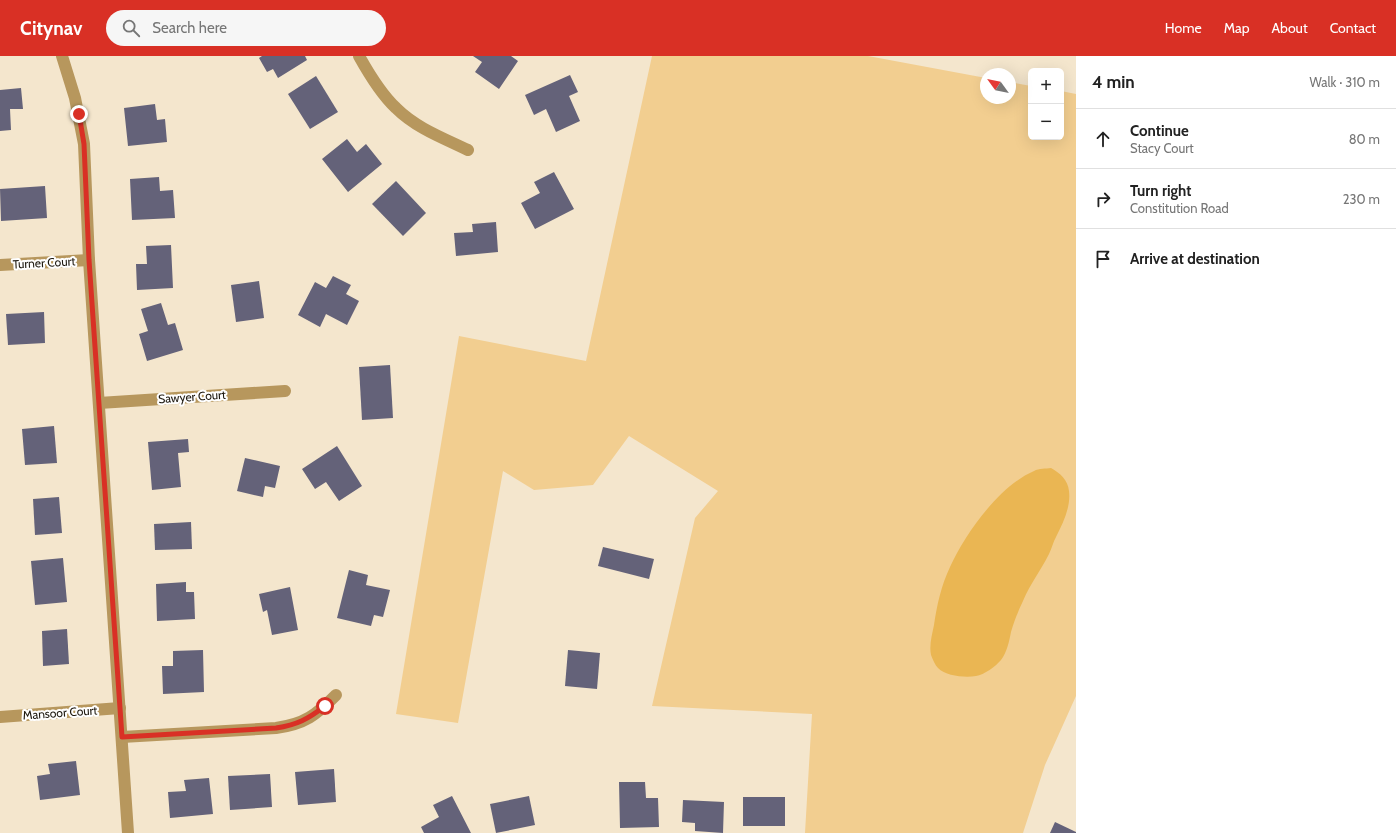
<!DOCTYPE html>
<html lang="en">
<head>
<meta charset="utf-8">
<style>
  body { margin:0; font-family:Cabin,sans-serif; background:#f6f6f6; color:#222 }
  .controls { position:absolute; right:12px; top:12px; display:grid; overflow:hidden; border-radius:6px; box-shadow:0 4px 16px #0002 }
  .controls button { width:36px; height:36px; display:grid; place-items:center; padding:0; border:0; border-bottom:1px solid #e0e0e0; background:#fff; color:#222; font:20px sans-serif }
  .compass { position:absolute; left:980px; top:12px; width:36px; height:36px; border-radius:50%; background:#fff; box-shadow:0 4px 16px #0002; rotate:303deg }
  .stop { position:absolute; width:12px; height:12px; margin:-9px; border:3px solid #d93025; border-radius:50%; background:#fff }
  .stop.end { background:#d93025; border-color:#fff; box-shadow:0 1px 4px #0008 }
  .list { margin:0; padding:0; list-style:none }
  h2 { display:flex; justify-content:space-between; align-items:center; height:52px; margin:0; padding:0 16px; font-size:17px }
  h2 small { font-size:13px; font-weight:400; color:#767676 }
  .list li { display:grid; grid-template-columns:26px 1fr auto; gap:12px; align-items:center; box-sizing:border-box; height:60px; padding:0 16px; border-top:1px solid #e0e0e0 }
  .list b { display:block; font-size:15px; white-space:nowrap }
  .list p { margin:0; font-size:13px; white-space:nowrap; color:#767676 }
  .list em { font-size:13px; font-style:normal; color:#767676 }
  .icon { flex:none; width:22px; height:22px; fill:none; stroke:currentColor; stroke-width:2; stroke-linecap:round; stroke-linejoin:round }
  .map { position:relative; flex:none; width:1076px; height:777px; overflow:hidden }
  header { display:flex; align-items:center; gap:24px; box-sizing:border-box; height:56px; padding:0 20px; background:#d93025; color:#fff }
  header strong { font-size:19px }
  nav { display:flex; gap:22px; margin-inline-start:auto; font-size:14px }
  .search { width:280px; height:36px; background:#f6f6f6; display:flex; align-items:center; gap:10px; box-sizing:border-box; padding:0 14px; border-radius:22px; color:#767676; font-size:15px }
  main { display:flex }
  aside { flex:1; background:#fff }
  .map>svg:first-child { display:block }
  .green { fill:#f2ce90 }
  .water { fill:#eab653 }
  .building { fill:#646279 }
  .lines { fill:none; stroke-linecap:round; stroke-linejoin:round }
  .minor { stroke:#b7975d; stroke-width:12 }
  .route { stroke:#d93025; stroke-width:5 }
  .labels { text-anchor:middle; stroke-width:4; stroke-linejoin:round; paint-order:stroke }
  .street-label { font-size:12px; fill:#1d180f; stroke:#fff }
</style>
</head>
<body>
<header>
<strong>Citynav</strong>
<div class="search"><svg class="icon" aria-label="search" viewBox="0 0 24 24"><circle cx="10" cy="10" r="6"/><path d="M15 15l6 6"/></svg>Search here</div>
<nav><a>Home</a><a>Map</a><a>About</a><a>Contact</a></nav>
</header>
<main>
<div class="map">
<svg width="1076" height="777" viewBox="0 0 1076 777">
  <rect width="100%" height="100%" fill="#f4e6cd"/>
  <!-- green -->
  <polygon class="green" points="652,0 868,0 986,22 986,42 1010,42 1010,26 1031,30 1031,81 1061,81 1061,35 1076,38 1076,640 1045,709 1023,777 805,777 812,658 652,650 695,462 718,435 629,380 593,429 534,434 503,415 458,667 396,658 459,280 586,305"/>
  <!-- water -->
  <path class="water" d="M1051 412C1060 417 1068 424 1069 435 1071 451 1063 467 1056 481 1053 486 1052 492 1049 498 1041 514 1030 528 1023 545 1018 555 1014 566 1011 576 1009 586 1007 596 1001 604 996 610 984 619 976 620 965 622 946 620 938 612 935 609 933 604 931 599 929 589 932 579 934 569 937 549 941 530 950 511 965 478 999 430 1034 415 1039 412 1046 413 1051 412Z"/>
  <!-- building -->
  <g class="building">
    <polygon points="262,0 305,0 307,4 278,22 273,13 267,16 259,2"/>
    <polygon points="473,0 511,0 518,5 499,33 475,16 482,6"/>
    <polygon points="570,19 578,36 569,40 580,65 556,76 546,53 534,59 525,39"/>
    <polygon points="316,20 338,56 310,73 288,38"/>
    <polygon points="21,32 23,53 10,53 11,74 0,75 0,34"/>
    <polygon points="155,48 157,64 165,63 167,86 128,90 124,52"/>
    <polygon points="347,83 357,96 366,88 382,108 348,136 322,103"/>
    <polygon points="554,116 574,153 535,173 521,147 540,137 534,126"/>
    <polygon points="159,121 160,135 173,134 175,162 132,164 130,123"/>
    <polygon points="396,125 426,157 403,180 372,148"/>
    <polygon points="45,130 47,162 1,165 0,133"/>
    <polygon points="496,166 498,196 456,200 454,177 473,176 472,168"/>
    <polygon points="171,189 173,232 137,234 136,208 147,208 146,190"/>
    <polygon points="333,220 351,229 346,238 359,245 347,269 326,258 320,271 298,259 315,226 326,232"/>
    <polygon points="259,225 264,262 236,266 231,229"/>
    <polygon points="161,247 168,269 175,267 183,294 147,305 139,278 148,275 141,253"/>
    <polygon points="44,256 45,287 8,289 6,258"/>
    <polygon points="390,309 393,362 362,364 359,311"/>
    <polygon points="54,370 57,407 25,409 22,373"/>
    <polygon points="188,383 189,396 178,397 181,431 152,434 148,386"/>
    <polygon points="337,390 362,430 339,445 326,426 315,433 302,413"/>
    <polygon points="245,402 280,410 275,432 265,430 263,441 237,435"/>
    <polygon points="59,441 62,477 35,479 33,443"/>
    <polygon points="191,466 192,493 155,494 154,468"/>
    <polygon points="603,491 654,503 649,523 598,510"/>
    <polygon points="63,502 67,546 35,549 31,505"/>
    <polygon points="349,514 368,519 366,529 390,534 383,561 374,559 371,570 337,562"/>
    <polygon points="186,526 186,536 194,536 195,563 157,565 156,528"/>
    <polygon points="290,531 298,574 272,579 267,554 263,556 259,538"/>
    <polygon points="67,573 69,608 43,610 42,575"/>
    <polygon points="203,594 204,636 163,638 162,610 173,610 173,595"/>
    <polygon points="568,594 600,597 597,633 565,630"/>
    <polygon points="76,705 80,739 40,744 37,720 50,718 48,708"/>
    <polygon points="334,713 336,746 298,749 295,716"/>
    <polygon points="270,718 272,751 230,754 228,720"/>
    <polygon points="209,722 213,758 170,762 168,736 186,735 184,724"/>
    <polygon points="619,726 645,726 646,742 658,742 659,771 620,772"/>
    <polygon points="452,740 471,777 424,777 421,771 439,761 433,749"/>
    <polygon points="529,740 535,769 496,777 490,748"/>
    <rect x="743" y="741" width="42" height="29"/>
    <polygon points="683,744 724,746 723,777 695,775 695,767 682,766"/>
    <polygon points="1055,766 1076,776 1076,777 1050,777"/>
  </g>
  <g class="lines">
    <!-- minor -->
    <g class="minor">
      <polyline points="62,0 75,42 84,88 89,204 128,777"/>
      <path d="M359 0C369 18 381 38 396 52 416 72 443 82 468 94"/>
      <polyline points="0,209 89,204"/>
      <polyline points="99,347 285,335"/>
      <polyline points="0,661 120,652"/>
      <path d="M122 681 276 672C305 668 316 659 336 639"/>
    </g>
  </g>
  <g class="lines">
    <!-- route -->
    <path class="route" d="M79 58 84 88 89 204 122 681 276 672C297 669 308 663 325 650"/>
  </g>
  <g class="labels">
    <!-- street labels -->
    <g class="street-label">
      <text transform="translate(44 207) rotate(-3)" y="4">Turner Court</text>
      <text transform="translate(192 341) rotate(-4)" y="4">Sawyer Court</text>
      <text transform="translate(60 657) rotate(-4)" y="4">Mansoor Court</text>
    </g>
  </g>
</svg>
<div class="controls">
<button>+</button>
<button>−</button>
</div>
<svg class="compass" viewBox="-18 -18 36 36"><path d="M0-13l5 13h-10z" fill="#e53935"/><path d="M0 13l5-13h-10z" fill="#767676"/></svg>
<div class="stop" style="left:325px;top:650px"></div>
<div class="stop end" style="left:79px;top:58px"></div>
</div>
<aside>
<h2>4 min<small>Walk · 310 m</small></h2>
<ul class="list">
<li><svg class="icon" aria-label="ahead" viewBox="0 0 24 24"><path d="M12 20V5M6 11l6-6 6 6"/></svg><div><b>Continue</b><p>Stacy Court</p></div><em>80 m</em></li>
<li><svg class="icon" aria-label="right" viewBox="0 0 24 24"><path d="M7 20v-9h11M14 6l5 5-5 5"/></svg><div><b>Turn right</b><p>Constitution Road</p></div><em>230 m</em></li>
<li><svg class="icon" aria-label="arrive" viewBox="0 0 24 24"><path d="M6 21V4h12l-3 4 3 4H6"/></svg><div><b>Arrive at destination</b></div></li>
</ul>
</aside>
</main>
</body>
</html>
